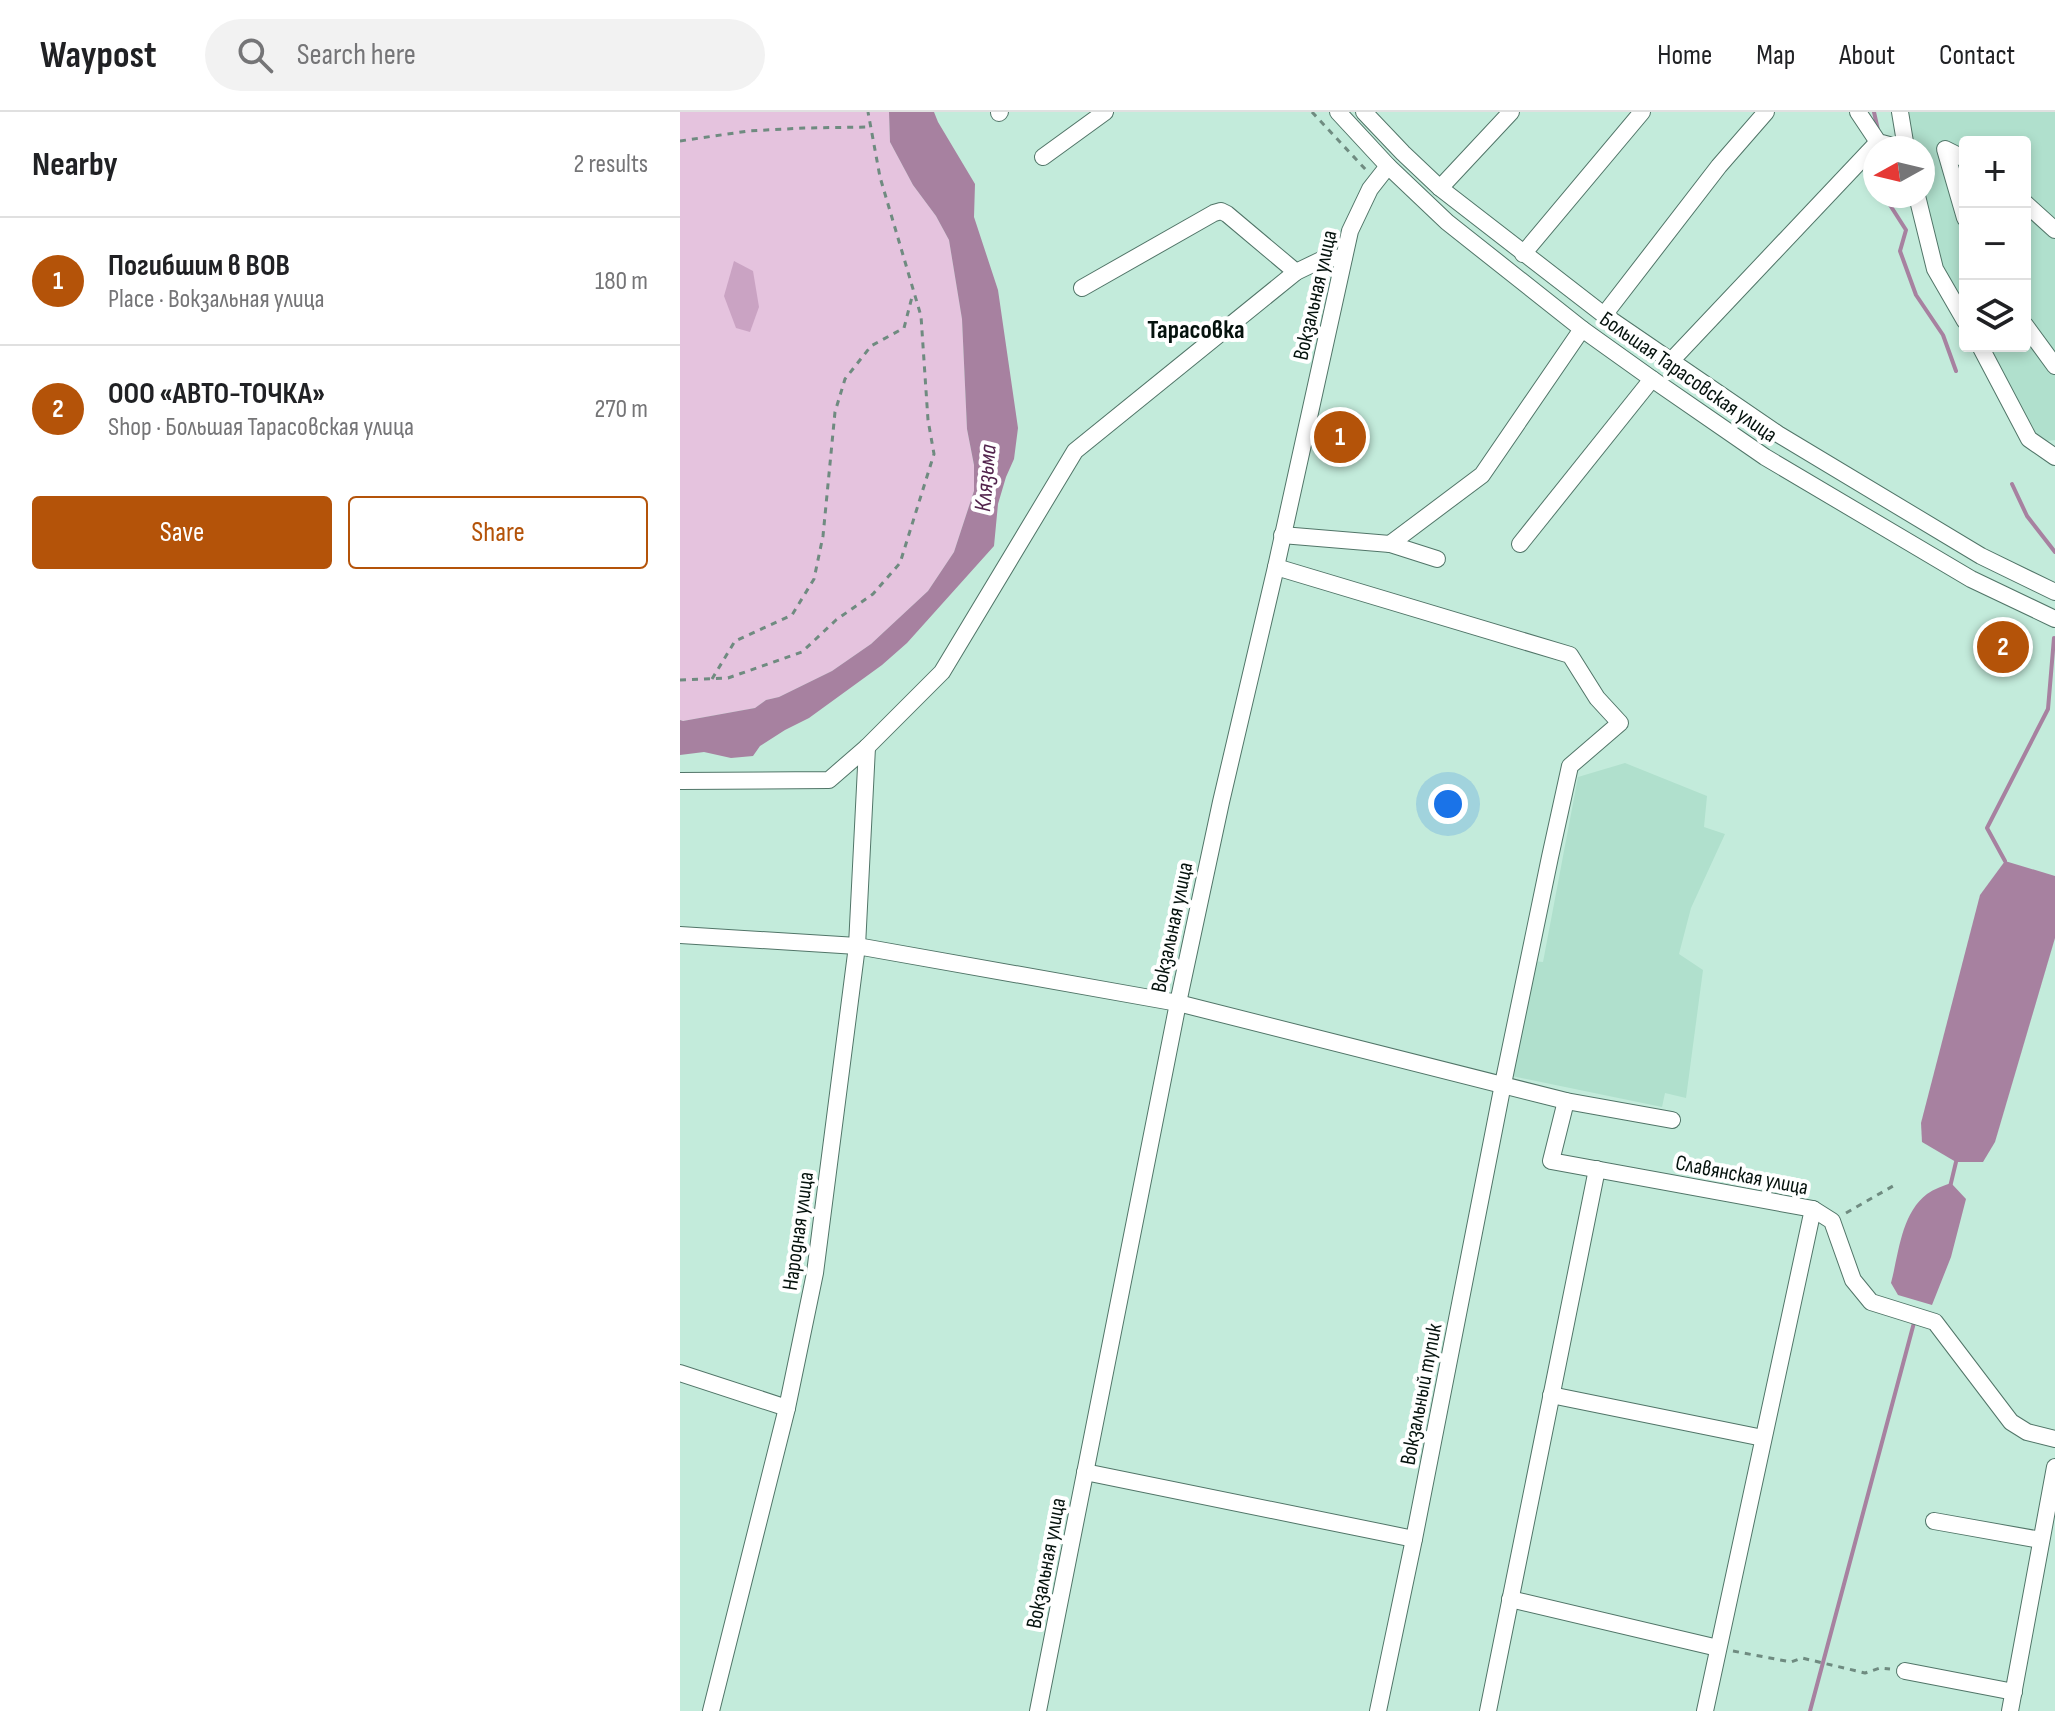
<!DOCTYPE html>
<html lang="en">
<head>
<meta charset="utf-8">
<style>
  body { margin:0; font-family:"Sofia Sans Condensed",sans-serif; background:#f2f2f2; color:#202124 }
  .controls { position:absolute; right:24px; top:24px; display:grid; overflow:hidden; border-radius:8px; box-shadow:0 4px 12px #0003 }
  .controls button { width:72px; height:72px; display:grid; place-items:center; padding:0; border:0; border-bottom:2px solid #e0e0e0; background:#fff; color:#202124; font:40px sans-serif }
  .compass { position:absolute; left:1183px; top:24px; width:72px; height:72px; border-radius:50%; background:#fff; box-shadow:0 4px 12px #0003; rotate:262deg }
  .you { position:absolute; left:768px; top:692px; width:28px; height:28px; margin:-20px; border:6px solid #fff; border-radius:50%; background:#1a73e8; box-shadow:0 0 0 12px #1a73e833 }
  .badge { display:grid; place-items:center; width:52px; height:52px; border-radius:50%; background:#b45309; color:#fff; font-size:26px; font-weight:700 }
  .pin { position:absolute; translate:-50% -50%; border:4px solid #fff; box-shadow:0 2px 8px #0006 }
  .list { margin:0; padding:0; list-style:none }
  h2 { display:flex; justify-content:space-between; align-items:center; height:104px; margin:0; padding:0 32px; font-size:34px }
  h2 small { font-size:26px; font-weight:400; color:#757577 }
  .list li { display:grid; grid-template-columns:52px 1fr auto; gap:24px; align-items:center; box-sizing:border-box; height:128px; padding:0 32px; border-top:2px solid #e0e0e0 }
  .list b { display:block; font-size:30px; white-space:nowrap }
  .list p { margin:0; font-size:26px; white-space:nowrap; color:#757577 }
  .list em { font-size:26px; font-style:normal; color:#757577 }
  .actions { display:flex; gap:16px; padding:24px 32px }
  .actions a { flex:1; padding:18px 0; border:2px solid #b45309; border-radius:8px; text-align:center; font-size:28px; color:#b45309 }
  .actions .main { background:#b45309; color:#fff }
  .icon { flex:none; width:44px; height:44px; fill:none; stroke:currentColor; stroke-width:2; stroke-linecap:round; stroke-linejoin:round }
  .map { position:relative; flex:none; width:1375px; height:1599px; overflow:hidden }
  header { display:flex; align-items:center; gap:48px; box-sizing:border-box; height:112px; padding:0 40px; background:#fff; border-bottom:2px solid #e0e0e0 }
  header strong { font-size:38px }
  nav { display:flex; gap:44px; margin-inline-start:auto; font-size:28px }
  .search { width:560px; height:72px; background:#f2f2f2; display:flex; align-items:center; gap:20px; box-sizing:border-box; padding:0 28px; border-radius:44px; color:#757577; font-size:30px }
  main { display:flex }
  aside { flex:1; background:#fff }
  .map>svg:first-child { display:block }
  .built { fill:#b0e0cd }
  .green { fill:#e5c3de }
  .forest { fill:#caa3c3 }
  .water { fill:#a781a0 }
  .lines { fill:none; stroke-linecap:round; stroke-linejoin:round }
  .stream { stroke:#a781a0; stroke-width:4 }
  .minor-casing { stroke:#517568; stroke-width:18 }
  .path { stroke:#6f8b80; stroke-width:3; stroke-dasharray:6 6; stroke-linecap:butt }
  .minor { stroke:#fff; stroke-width:16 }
  .labels { text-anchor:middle; stroke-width:8; stroke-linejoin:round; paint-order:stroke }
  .street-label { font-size:22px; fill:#05120d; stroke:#fff }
  .water-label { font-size:24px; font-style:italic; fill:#52234c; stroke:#fff }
  .quarter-label { font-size:26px; font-weight:bold; fill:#05120d; stroke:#fff }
</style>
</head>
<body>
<header>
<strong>Waypost</strong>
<div class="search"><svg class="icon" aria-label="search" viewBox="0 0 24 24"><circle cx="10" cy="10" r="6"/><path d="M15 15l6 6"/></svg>Search here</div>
<nav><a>Home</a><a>Map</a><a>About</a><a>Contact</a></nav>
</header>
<main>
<aside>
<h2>Nearby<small>2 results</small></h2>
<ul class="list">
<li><span class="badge">1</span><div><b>Погибшим в ВОВ</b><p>Place · Вокзальная улица</p></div><em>180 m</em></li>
<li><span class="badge">2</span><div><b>ООО «АВТО-ТОЧКА»</b><p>Shop · Большая Тарасовская улица</p></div><em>270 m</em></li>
</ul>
<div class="actions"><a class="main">Save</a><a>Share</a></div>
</aside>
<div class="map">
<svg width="1375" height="1599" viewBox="0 0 1375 1599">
  <rect width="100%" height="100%" fill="#c3ebdb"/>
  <!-- built -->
  <g class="built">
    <polygon points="1221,0 1375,0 1375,328 1359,330 1304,234 1345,234 1345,30 1285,30 1285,202 1257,157 1243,84 1243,36 1226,36"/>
    <polygon points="945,651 1027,684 1024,715 1045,722 1011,796 999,842 1023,858 1006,986 985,981 982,995 832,964 852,849 863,850 898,665"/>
  </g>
  <!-- green -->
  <polygon class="green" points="0,0 209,0 210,30 233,73 256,104 269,128 282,207 287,317 294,353 294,379 274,440 248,479 191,532 152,559 99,585 86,588 75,596 3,609 0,608"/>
  <!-- forest -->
  <polygon class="forest" points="54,149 73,159 79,195 70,220 56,216 44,184"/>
  <!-- water -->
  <g class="water">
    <polygon points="209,0 254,0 258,10 295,72 294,105 318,178 338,316 334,347 326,365 318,392 314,434 227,531 202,553 129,606 105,618 80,634 73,644 51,646 24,640 0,643 0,608 3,609 75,596 86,588 99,585 152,559 191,532 248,479 274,440 294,379 294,353 287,317 282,207 269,128 256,104 233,73 210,30"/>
    <polygon points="1325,749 1375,764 1375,826 1315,1030 1303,1050 1276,1050 1242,1030 1241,1011 1300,783"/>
    <path d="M1271 1071 1286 1087 1271 1145 1252 1193 1218 1183 1211 1171C1219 1141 1221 1102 1247 1082 1254 1077 1263 1074 1271 1071Z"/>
  </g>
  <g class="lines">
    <!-- stream -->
    <g class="stream">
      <polyline points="1194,0 1198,18"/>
      <polyline points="1209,84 1210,93 1226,118 1220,139 1236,183 1263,223 1276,259"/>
      <polyline points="1332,372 1347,404 1375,440"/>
      <polyline points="1325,749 1307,716 1368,597 1374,526"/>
      <polyline points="1270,1075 1276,1050"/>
      <polyline points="1130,1599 1235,1207"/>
    </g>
    <defs>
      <g id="minor">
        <polyline points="658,0 708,54 767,110 902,217 972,267 1085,345 1291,467 1375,507"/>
        <polyline points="684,0 723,41 760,76 924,203 1098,322 1301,444 1375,480"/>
        <polyline points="1178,0 1198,30 1220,36"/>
        <polyline points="1220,0 1226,36"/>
        <polyline points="319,1 320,0"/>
        <polyline points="363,45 425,0"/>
        <polyline points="1285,47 1265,37 1285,106"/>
        <polyline points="760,76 831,0"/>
        <polyline points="1237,84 1255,157 1285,209"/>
        <polyline points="1345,91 1375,118"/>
        <polyline points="843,142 962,0"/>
        <polyline points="402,176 534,101 541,99 547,102 616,160"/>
        <polyline points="924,203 1039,54 1086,0"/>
        <polyline points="1345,213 1375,254"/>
        <polyline points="1300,234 1349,327 1375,345"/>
        <polyline points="991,249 1198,30"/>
        <polyline points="602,423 710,432 757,447"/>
        <polyline points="710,432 802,363 902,217"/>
        <polyline points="840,432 972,267"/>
        <polyline points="596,455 890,543 917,586 940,611 890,654 870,745 823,972 734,1427 698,1599"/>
        <polyline points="0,669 149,668 187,635 262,560 395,339 616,160 641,148 664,145"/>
        <polyline points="0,823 177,834 498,891 886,989 992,1008"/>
        <polyline points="886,989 871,1049 1133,1097 1152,1109 1173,1168 1191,1190 1255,1210 1331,1310 1347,1320 1375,1327"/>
        <polyline points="0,1261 107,1296"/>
        <polyline points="871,1283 1083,1326"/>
        <polyline points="405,1360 734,1427"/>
        <polyline points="1254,1409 1361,1428"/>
        <polyline points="830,1487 1038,1536"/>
        <polyline points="1225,1559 1334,1580"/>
        <polyline points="31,1599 107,1296 135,1161 177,834 187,635"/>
        <polyline points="358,1599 498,891 541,690 596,455 670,119 690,77 708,54"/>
        <polyline points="808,1599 917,1057"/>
        <polyline points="1025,1599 1133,1097"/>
        <polyline points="1330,1599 1375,1355"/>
      </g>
    </defs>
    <!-- minor casing -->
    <use href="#minor" class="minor-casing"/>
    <!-- path -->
    <g class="path">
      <polyline points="632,0 687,59"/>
      <polyline points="0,29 68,19 124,16 190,15"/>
      <polyline points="32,567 55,529 112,503 134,467 143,424 155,300 165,267 191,234 224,216 233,181"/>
      <polyline points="0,568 48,566 122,540 156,508 193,482 220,451 254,342 248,308 241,204 200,65 188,0"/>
      <polyline points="1166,1101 1213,1074"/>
      <polyline points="1053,1539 1111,1550 1122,1546 1185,1561 1200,1556 1210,1557"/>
    </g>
    <!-- minor -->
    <use href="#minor" class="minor"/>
  </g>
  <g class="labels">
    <!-- street labels -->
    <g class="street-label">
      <text transform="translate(634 183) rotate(-77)" y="8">Вокзальная улица</text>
      <text transform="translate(1009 264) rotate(35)" y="8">Большая Тарасовская улица</text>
      <text transform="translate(491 815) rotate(-78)" y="8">Вокзальная улица</text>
      <text transform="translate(1062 1062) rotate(11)" y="8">Славянская улица</text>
      <text transform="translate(117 1119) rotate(-82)" y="8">Народная улица</text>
      <text transform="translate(740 1282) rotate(-79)" y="8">Вокзальный тупик</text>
      <text transform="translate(365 1451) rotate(-79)" y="8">Вокзальная улица</text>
    </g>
    <!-- water labels -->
    <g class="water-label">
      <text transform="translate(305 366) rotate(-85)" y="8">Клязьма</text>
    </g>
    <!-- quarter labels -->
    <g class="quarter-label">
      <text x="516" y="226">Тарасовка</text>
    </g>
  </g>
</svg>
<div class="controls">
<button>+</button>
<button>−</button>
<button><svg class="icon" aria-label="layers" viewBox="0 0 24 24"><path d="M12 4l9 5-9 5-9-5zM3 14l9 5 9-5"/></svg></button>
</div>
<svg class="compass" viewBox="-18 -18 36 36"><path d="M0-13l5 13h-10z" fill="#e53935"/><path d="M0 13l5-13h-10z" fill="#757577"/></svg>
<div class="you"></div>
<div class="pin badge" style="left:660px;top:325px">1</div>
<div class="pin badge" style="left:1323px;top:535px">2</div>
</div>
</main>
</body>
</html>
